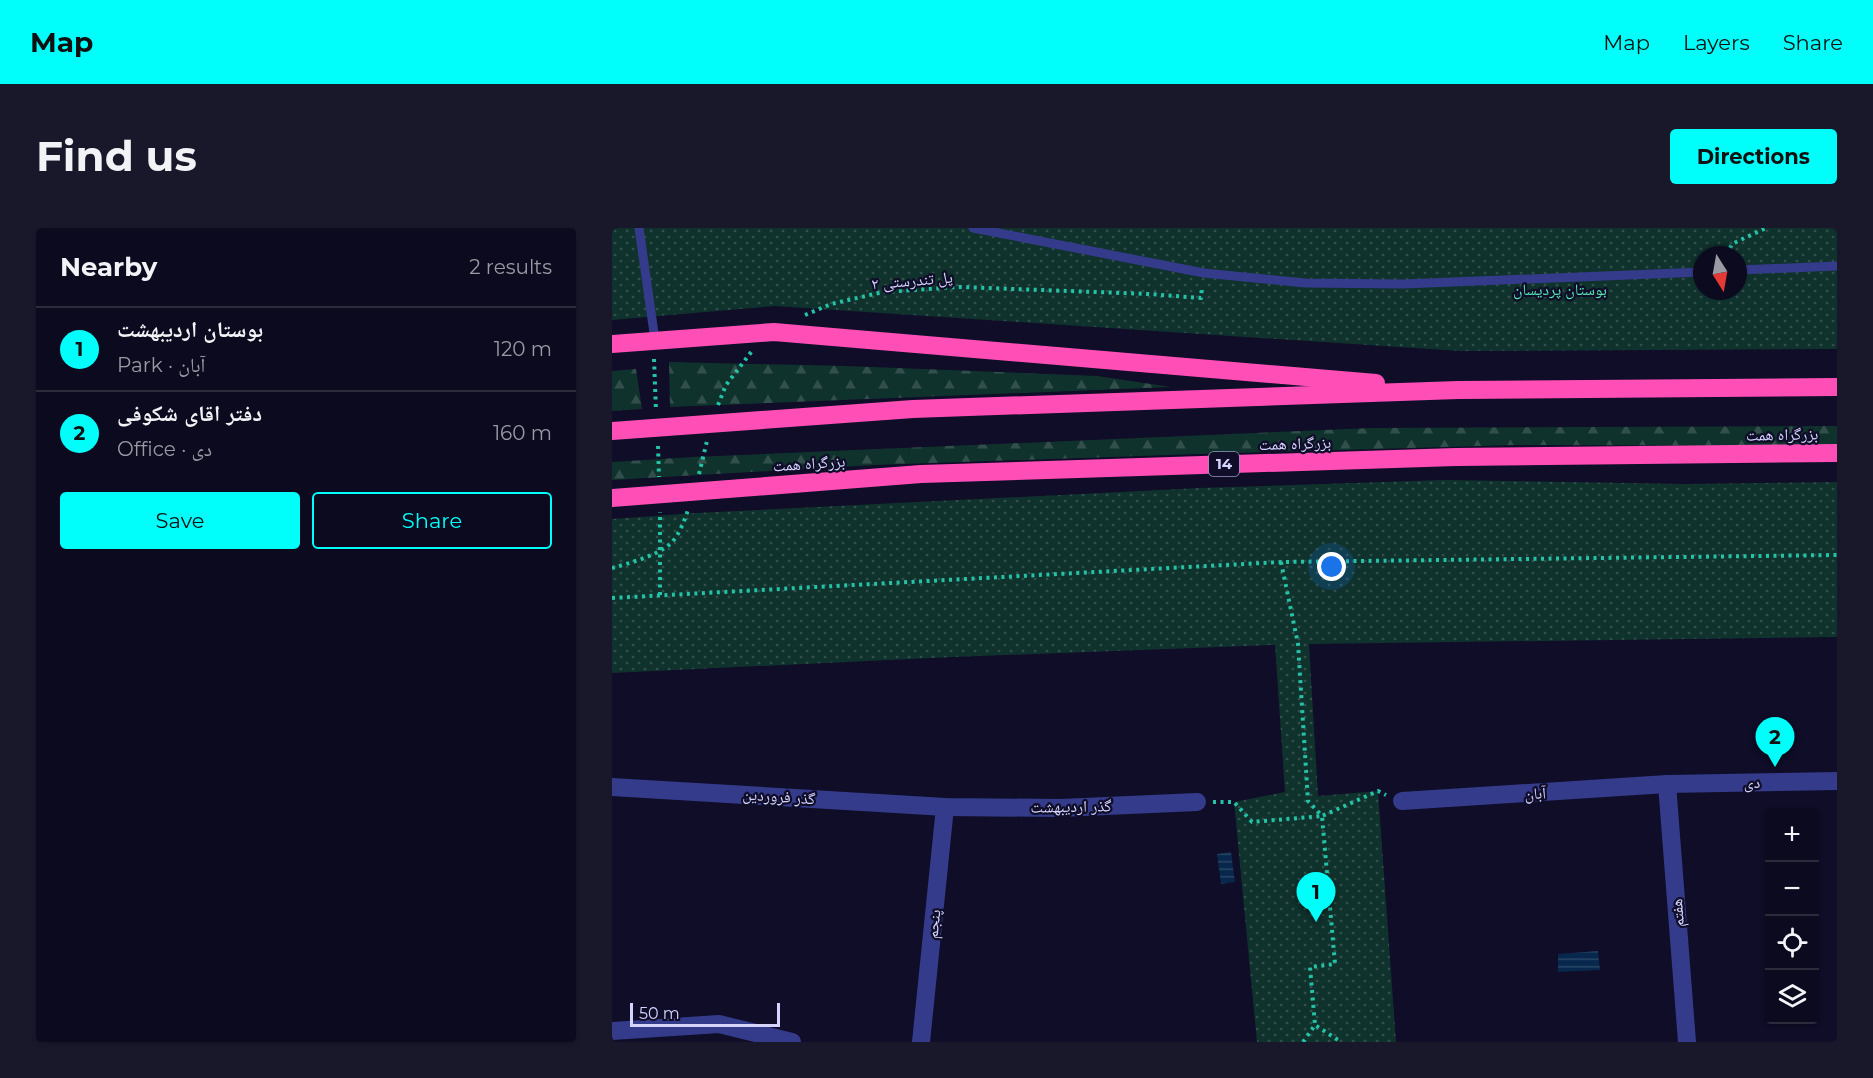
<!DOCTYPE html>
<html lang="en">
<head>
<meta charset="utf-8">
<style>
  body { margin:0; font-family:Montserrat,"Noto Naskh Arabic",sans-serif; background:#19182b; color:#f1f3f6 }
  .controls { position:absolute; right:18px; bottom:18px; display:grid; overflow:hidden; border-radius:6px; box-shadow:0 2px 4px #0004 }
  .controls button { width:54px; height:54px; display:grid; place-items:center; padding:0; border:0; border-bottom:2px solid #2b2b3c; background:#0b0a1e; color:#f1f3f6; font:30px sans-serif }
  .compass { position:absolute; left:1081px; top:18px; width:54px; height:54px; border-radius:50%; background:#0b0a1e; box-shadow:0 2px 4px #0004; rotate:169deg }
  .scale { position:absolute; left:18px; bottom:15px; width:150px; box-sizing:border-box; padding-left:6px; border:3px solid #d4d4ff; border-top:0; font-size:16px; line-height:21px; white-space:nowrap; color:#d4d4ff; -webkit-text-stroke:4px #0f0d28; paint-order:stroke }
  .you { position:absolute; left:720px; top:339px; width:21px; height:21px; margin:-15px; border:4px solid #fff; border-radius:50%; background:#1a73e8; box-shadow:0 0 0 9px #1a73e833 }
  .badge { display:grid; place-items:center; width:39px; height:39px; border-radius:50%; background:#00fffb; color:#111; font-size:20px; font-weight:700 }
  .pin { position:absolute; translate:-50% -50px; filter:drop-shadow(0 2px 3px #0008) }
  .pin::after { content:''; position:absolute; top:32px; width:21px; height:18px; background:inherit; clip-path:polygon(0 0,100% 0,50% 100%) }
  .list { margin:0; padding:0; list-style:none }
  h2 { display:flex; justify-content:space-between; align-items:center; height:78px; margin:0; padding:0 24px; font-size:26px }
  h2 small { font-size:20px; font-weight:400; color:#9a9aa4 }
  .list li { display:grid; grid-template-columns:39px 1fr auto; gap:18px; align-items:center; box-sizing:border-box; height:84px; padding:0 24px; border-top:2px solid #2b2b3c }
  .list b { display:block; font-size:22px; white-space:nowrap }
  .list p { margin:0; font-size:20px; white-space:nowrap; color:#9a9aa4 }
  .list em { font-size:20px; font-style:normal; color:#9a9aa4 }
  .actions { display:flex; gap:12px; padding:18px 24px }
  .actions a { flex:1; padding:14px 0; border:2px solid #00fffb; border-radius:6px; text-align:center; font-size:21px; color:#00fffb }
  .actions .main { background:#00fffb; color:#111 }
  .icon { flex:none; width:33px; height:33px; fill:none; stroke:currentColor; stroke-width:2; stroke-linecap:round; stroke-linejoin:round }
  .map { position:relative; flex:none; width:1225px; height:814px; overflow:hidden; border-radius:6px }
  header { display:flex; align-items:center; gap:36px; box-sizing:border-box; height:84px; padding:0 30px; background:#00fffb; color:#111 }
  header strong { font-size:28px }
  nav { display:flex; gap:33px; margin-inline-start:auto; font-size:21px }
  .intro { display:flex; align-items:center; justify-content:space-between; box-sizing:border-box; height:144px; padding:0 36px }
  h1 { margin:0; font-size:42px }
  .button { padding:15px 27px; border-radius:6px; background:#00fffb; color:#111; font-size:21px; font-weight:700 }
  main { display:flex; gap:36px; padding:0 36px }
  aside { flex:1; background:#0b0a1e; border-radius:6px; box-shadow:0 2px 4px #0004 }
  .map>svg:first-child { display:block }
  .forest { fill:url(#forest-firs) }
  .park { fill:url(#park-dots); fill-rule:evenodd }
  .water { fill:url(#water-rules) }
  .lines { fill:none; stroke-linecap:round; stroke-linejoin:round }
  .path { stroke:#24c3a7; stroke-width:4; stroke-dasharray:3 4.5; stroke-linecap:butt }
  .lane { stroke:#343b8b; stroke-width:9 }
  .street { stroke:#343b8b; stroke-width:18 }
  .highway { stroke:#ff4fb7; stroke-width:18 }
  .labels { text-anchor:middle; stroke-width:4.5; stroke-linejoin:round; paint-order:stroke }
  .shield { fill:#0f0d28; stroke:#9998be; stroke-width:1.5 }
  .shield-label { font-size:15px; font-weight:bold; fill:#d4d4ff }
  .street-label { font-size:16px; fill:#d4d4ff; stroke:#0f0d28 }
  .park-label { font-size:16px; fill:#55eab4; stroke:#0f0d28 }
</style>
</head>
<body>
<header>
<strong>Map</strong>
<nav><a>Map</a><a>Layers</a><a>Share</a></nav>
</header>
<div class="intro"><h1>Find us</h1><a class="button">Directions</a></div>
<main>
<aside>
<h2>Nearby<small>2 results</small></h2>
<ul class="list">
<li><span class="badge">1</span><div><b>بوستان اردیبهشت</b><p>Park · آبان</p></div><em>120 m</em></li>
<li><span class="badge">2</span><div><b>دفتر اقای شکوفی</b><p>Office · دی</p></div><em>160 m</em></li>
</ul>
<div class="actions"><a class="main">Save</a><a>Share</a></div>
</aside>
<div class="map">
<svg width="1225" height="814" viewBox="0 0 1225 814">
  <defs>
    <pattern id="forest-firs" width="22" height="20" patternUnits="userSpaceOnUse" patternTransform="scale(1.5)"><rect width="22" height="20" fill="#10322d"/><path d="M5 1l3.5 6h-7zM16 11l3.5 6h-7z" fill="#324f4c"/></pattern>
    <pattern id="park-dots" width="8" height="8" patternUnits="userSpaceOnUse" patternTransform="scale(1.5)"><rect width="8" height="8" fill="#10322d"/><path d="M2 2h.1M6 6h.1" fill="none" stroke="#324f4c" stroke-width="1.8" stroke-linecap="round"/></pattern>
    <pattern id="water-rules" width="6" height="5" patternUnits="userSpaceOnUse" patternTransform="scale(1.5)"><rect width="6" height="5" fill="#07284c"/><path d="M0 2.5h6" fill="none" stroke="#2a4667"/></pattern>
  </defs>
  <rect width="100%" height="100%" fill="#0f0d28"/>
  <!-- forest -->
  <g class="forest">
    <polygon points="57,134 234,138 485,148 559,159 58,179"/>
    <polygon points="24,141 30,181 0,183 0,143"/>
    <polygon points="1225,198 1225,218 903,217 585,226 262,237 0,252 0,234 81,229 759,200"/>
  </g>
  <!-- park -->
  <g class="park">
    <path d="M0 0H1225V121L848 123 163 78 0 92ZM1090 27H1126V63H1090Z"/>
    <polygon points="832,252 1073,256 1225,254 1225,409 697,416 706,568 766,563 784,814 645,814 622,574 673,564 663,417 341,429 0,445 0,291 84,285 588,260"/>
  </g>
  <!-- water -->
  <g class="water">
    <polygon points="619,624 623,654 609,656 605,626"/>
    <polygon points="986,723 988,742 946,744 946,726"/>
  </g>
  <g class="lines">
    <!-- path -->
    <g class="path">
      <polyline points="1115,27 1120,16 1154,0"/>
      <polyline points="193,87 219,76 271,64 348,59 537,66 589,70 590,58"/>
      <polyline points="42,131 44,183"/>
      <polyline points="106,177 114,157 140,123"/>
      <polyline points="46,218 47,249"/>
      <polyline points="87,246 95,213"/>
      <polyline points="669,334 686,416 696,573 710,588 766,563 774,567"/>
      <path d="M0 340C18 335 44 328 58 316 67 308 72 293 76 282"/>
      <polyline points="48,367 48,284"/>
      <polyline points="0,370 669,334 1225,327"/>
      <polyline points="601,574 622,574 640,594 710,588 723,736 698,739 703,797"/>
      <polyline points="691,814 703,797 729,814"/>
    </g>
    <!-- lane -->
    <g class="lane">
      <polyline points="27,0 43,112"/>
      <polyline points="361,0 592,45 693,55 791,56 1090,44"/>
      <polyline points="1126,42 1225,38"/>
    </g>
    <!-- street -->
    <g class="street">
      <polyline points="1055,556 1075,814"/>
      <polyline points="0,559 333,579 449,580 585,574"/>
      <polyline points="790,573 1055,556 1225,553"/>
      <polyline points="0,803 107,796 180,814"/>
      <polyline points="309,814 333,579"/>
    </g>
    <!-- highway -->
    <g class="highway">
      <polyline points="0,116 162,104 764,155"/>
      <polyline points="0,203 301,181 846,162 1225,159"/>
      <polyline points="0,270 309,246 844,229 1225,225"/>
    </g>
  </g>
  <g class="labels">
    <!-- shield labels -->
    <rect class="shield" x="597" y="224" width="30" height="24" rx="4.5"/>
    <g class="shield-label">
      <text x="612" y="241">14</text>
    </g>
    <!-- street labels -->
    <g class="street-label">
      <text transform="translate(300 52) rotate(-5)" y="6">پل تندرستی ۲</text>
      <text transform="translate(1170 206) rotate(-1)" y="6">بزرگراه همت</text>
      <text transform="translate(683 215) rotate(-2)" y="6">بزرگراه همت</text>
      <text transform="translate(197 235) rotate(-4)" y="6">بزرگراه همت</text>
      <text transform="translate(1140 554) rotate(-1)" y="6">دی</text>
      <text transform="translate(923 565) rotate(-4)" y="6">آبان</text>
      <text transform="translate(167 568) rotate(4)" y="6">گذر فروردین</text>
      <text transform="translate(459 578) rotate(-1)" y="6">گذر اردیبهشت</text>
      <text transform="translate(1065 685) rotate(-94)" y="6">هفتم</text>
      <text transform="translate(321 696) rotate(-84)" y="6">پنجم</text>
    </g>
    <!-- park labels -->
    <g class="park-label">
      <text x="948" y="67">بوستان پردیسان</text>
    </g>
  </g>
</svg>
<div class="controls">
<button>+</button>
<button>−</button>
<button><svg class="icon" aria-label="locate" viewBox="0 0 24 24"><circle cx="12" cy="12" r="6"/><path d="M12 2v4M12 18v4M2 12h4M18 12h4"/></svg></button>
<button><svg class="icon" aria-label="layers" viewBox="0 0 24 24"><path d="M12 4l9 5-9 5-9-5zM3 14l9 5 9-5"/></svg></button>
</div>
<svg class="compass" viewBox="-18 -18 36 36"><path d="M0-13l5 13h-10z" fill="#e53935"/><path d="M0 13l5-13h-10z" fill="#9a9aa4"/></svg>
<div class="scale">50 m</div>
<div class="you"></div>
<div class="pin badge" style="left:704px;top:694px">1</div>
<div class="pin badge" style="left:1163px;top:539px">2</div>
</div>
</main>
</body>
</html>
